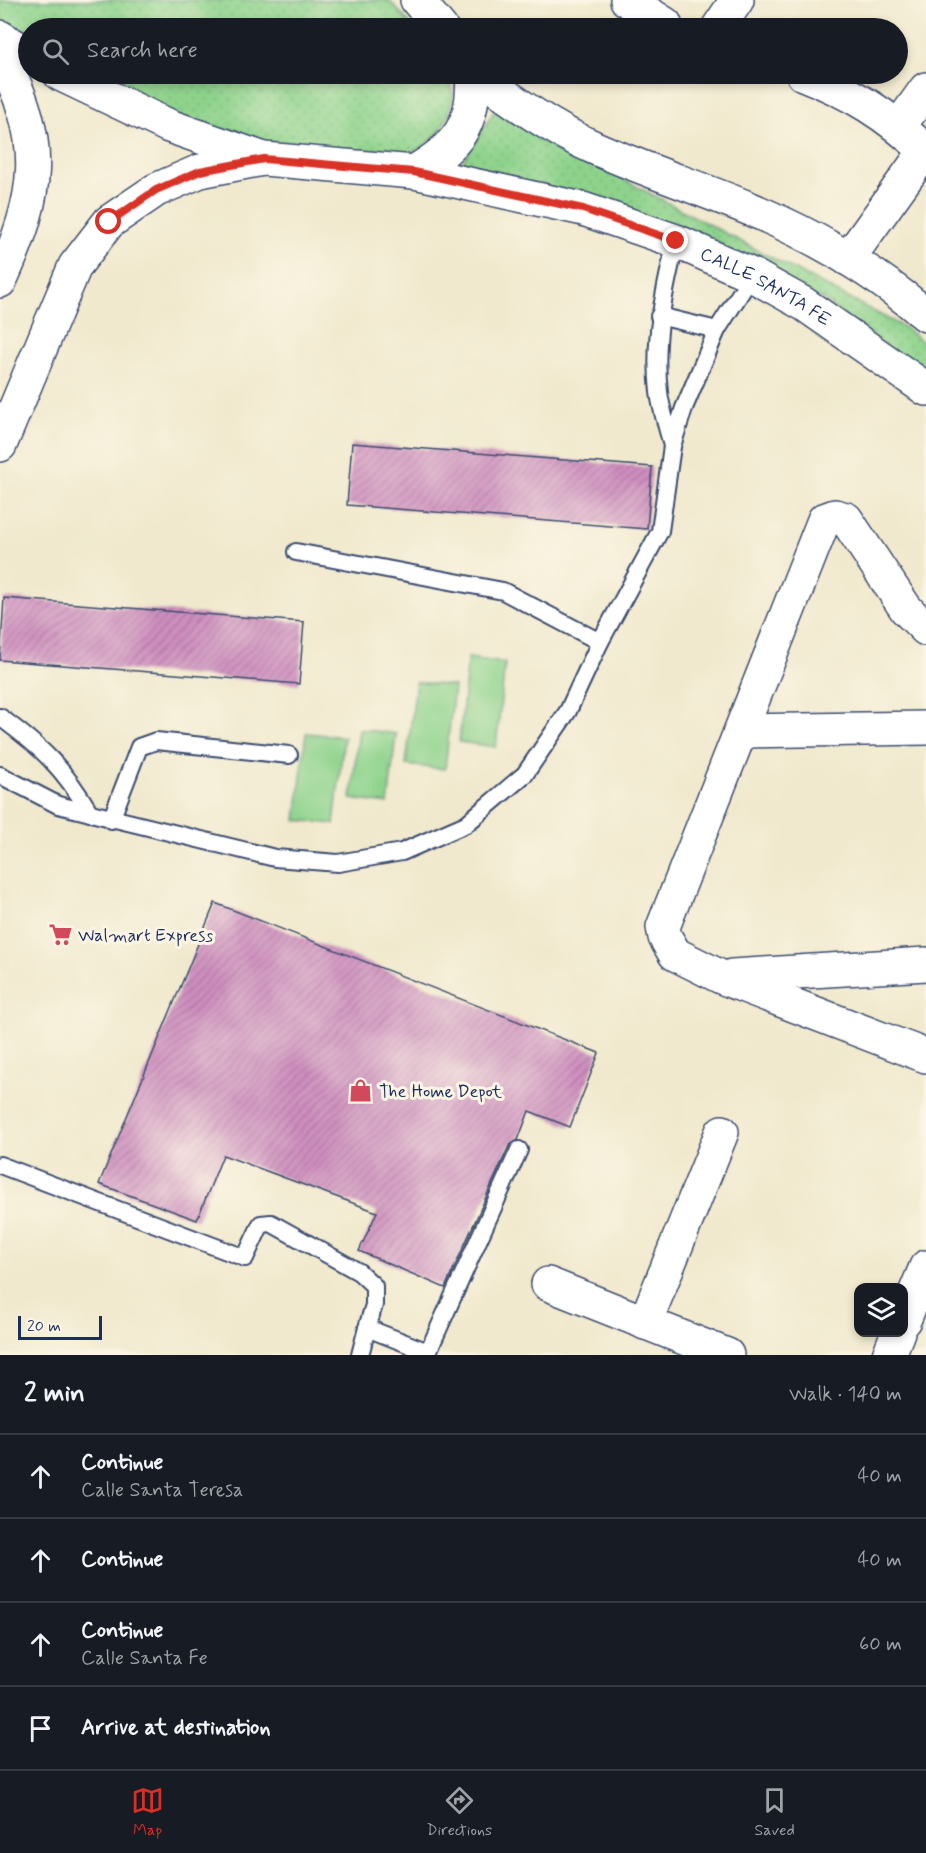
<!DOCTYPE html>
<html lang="en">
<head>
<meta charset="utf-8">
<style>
  body { margin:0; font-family:Mynerve,sans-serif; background:#20242c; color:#f1f3f6 }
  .controls { position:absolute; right:18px; bottom:18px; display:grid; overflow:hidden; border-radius:12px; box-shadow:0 3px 9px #0003 }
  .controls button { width:54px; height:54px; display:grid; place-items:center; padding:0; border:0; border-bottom:2px solid #363941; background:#171b24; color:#f1f3f6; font:30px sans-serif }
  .scale { position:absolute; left:18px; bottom:15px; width:84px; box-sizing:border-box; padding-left:6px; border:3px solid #1b2f5e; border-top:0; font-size:16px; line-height:21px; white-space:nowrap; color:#1b2f5e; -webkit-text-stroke:4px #fcf5e5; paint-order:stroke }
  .stop { position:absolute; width:18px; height:18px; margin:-14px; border:4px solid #d93025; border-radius:50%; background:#fff }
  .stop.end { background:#d93025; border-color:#fff; box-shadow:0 2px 6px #0008 }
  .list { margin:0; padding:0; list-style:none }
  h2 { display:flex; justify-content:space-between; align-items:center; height:78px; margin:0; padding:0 24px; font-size:26px }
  h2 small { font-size:20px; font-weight:400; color:#9ea1a6 }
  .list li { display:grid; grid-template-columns:39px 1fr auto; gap:18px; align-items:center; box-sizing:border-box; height:84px; padding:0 24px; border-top:2px solid #363941 }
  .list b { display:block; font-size:22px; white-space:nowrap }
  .list p { margin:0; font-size:20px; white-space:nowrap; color:#9ea1a6 }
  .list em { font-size:20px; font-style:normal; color:#9ea1a6 }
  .icon { flex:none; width:33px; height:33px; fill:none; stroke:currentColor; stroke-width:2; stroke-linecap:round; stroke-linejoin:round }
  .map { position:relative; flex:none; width:926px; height:1355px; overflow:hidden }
  .search { position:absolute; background:#171b24; box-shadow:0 3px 9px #0003; left:18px; right:18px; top:18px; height:66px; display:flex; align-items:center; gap:15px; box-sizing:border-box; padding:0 21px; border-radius:33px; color:#9ea1a6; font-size:22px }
  .sheet { height:414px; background:#171b24 }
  nav { display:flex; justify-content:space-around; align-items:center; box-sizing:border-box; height:84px; border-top:2px solid #363941; background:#171b24; font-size:16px; color:#9ea1a6 }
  nav a { display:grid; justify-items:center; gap:3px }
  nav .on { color:#d93025 }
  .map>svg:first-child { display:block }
  .grass { fill:url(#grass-dots); stroke:#548175; stroke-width:1.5 }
  .pitch { fill:#8ed38c; stroke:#548175; stroke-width:1.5 }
  .building { fill:url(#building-hatch) }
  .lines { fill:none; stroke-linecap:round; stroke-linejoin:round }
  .lane-casing { stroke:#3b4b6f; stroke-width:20 }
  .street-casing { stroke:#3b4b6f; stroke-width:36 }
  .lane { stroke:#fff; stroke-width:16 }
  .street { stroke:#fff; stroke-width:33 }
  .route { stroke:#d93025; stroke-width:8 }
  .labels { text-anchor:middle; stroke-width:6; stroke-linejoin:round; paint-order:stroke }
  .street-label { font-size:18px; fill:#1b2f5e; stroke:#fcf5e5 }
  .poi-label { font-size:18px; fill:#1b2f5e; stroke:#fcf5e5; text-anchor:start }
</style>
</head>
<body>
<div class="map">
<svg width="926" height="1355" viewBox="0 0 926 1355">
  <defs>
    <pattern id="grass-dots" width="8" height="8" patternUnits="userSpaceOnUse" patternTransform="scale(1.5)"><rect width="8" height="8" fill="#8ed38c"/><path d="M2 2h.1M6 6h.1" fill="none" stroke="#7ab57b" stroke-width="1.8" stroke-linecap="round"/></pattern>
    <pattern id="building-hatch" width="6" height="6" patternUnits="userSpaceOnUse" patternTransform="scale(1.5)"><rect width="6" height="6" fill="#cf8ebf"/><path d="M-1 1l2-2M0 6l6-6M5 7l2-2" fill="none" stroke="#a7749e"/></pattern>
  </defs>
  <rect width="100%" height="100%" fill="#fcf5e5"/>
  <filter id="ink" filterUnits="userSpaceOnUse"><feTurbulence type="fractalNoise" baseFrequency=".0167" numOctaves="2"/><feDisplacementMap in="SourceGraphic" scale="12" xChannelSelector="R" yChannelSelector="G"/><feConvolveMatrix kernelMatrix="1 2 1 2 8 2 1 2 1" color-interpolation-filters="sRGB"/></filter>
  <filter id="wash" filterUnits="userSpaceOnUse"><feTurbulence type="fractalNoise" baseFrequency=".008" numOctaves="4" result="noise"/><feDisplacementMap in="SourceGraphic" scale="24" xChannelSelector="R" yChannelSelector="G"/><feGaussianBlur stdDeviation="1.35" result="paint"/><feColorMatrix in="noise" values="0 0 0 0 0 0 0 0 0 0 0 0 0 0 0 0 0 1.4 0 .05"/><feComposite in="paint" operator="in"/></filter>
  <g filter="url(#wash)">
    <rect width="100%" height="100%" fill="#f0e9cd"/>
    <!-- grass -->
    <g class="grass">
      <polygon points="0,0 389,0 414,28 28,28 28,39 0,18"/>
      <polygon points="80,74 449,74 453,95 449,115 439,132 427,144 408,155 384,159 339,155 228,137"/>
      <polygon points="494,111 905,328 926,344 926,379 822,299 462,163"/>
    </g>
    <!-- pitch -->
    <g class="pitch">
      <polygon points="468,658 505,663 496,747 459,742"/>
      <polygon points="416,682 454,686 445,769 406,765"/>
      <polygon points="359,729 396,734 388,804 351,799"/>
      <polygon points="306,733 344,737 334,824 296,820"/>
    </g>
    <g id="blocks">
      <!-- building -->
      <g class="building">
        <polygon points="352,443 652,467 647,529 347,505"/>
        <polygon points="4,598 304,622 299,684 0,660"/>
        <polygon points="215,903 599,1053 570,1127 529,1111 518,1140 509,1146 445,1288 359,1251 377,1212 223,1155 197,1220 99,1184"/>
      </g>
    </g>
  </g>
  <g filter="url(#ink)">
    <use href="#blocks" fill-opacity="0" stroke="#3b4b6f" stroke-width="1.5"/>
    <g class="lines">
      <defs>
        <g id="lane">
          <polyline points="659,316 717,330"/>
          <path d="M672 446C668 429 661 410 659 392 653 340 664 292 676 241"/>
          <polyline points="296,552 503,591 600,642"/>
          <path d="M0 717C42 748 64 768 90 813"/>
          <polyline points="0,775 58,805 275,858 338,863 402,852 466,824 525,774 568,711 600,642 660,531 672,446 684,408 717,330 752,275"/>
          <polyline points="111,820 139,747 156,741 289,755"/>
          <polyline points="0,1165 245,1258 261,1224 271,1223 359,1272 374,1286 374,1305 367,1328 428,1352 519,1150"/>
          <polyline points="360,1355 367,1328"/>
        </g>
        <g id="street">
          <polyline points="417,0 441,28"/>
          <polyline points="627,0 665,24"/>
          <polyline points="718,28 737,0"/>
          <polyline points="0,37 28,54"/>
          <path d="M0 55C47 141 40 194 0 281"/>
          <path d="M60 74 169 126 264 159 414 172C457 147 476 124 472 74"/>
          <path d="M476 74C514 102 552 129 595 148 645 170 697 187 748 208 811 234 874 271 926 315"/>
          <path d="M803 74C854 94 886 114 926 151"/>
          <polyline points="900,125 926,89"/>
          <path id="s1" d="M414 172 583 209 676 241 752 275 804 304 926 389"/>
          <polyline points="848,259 926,150"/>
          <polyline points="0,445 75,266 109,222 156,190 200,171 263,159"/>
          <polyline points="926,629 906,609 846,519 835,516 824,520 663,927 665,937 675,954 721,977 926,1056"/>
          <polyline points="741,731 926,728"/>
          <polyline points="732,976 926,964"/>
          <polyline points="548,1284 727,1355"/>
          <polyline points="904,1320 926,1267"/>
          <polyline points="645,1323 722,1132"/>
          <polyline points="889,1355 898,1332"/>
        </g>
      </defs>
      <!-- lane casing -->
      <use href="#lane" class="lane-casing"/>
      <!-- street casing -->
      <use href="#street" class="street-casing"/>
      <!-- lane -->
      <use href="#lane" class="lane"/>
      <!-- street -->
      <use href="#street" class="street"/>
    </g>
  </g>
  <g class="lines" filter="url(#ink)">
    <!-- route -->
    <polyline class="route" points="109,222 156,190 200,171 264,159 414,172 583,209 676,241"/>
  </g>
  <!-- icons -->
  <defs>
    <symbol id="supermarket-bare" viewBox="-9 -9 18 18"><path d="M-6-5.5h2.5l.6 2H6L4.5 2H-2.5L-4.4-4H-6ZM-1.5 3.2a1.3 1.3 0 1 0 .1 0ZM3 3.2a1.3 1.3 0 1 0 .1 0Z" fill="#d1495b" stroke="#fcf5e5" stroke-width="2.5" paint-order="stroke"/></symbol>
    <symbol id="shop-bare" viewBox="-9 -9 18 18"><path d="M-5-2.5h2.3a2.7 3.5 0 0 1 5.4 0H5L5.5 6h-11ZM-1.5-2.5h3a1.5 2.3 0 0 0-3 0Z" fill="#d1495b" stroke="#fcf5e5" stroke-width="2.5" paint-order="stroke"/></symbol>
  </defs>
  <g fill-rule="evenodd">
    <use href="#supermarket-bare" x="44" y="918" width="33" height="33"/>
    <use href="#shop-bare" x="344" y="1074" width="33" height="33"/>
  </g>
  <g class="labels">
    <!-- street labels -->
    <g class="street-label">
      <text dy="6" stroke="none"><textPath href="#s1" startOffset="372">CALLE SANTA FE</textPath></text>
    </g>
    <!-- poi labels -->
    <g class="poi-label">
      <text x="78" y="941">Walmart Express</text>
      <text x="379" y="1097">The Home Depot</text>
    </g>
  </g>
</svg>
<div class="controls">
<button><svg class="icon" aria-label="layers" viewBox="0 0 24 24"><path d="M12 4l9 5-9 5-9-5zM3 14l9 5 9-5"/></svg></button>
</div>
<div class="scale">20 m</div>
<div class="stop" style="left:109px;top:222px"></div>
<div class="stop end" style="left:676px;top:241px"></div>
<div class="search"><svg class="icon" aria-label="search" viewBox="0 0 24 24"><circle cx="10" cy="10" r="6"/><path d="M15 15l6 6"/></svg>Search here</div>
</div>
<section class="sheet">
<h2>2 min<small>Walk · 140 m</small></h2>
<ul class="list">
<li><svg class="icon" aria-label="ahead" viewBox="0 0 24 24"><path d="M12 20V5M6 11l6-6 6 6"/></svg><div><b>Continue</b><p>Calle Santa Teresa</p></div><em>40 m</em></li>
<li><svg class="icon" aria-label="ahead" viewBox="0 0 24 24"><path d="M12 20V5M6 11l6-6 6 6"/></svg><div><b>Continue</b></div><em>40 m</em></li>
<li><svg class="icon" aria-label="ahead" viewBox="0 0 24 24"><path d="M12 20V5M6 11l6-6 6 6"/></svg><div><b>Continue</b><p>Calle Santa Fe</p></div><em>60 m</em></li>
<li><svg class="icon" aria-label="arrive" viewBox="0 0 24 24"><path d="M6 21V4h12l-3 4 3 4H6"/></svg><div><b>Arrive at destination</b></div></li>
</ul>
</section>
<nav>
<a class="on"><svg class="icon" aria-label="map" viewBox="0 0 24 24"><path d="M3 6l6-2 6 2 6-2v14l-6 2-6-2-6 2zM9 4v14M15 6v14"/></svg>Map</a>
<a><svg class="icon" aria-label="directions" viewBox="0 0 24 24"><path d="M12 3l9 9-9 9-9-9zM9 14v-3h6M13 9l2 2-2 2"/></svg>Directions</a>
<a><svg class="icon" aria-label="saved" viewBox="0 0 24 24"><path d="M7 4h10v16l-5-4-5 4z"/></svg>Saved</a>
</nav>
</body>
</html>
